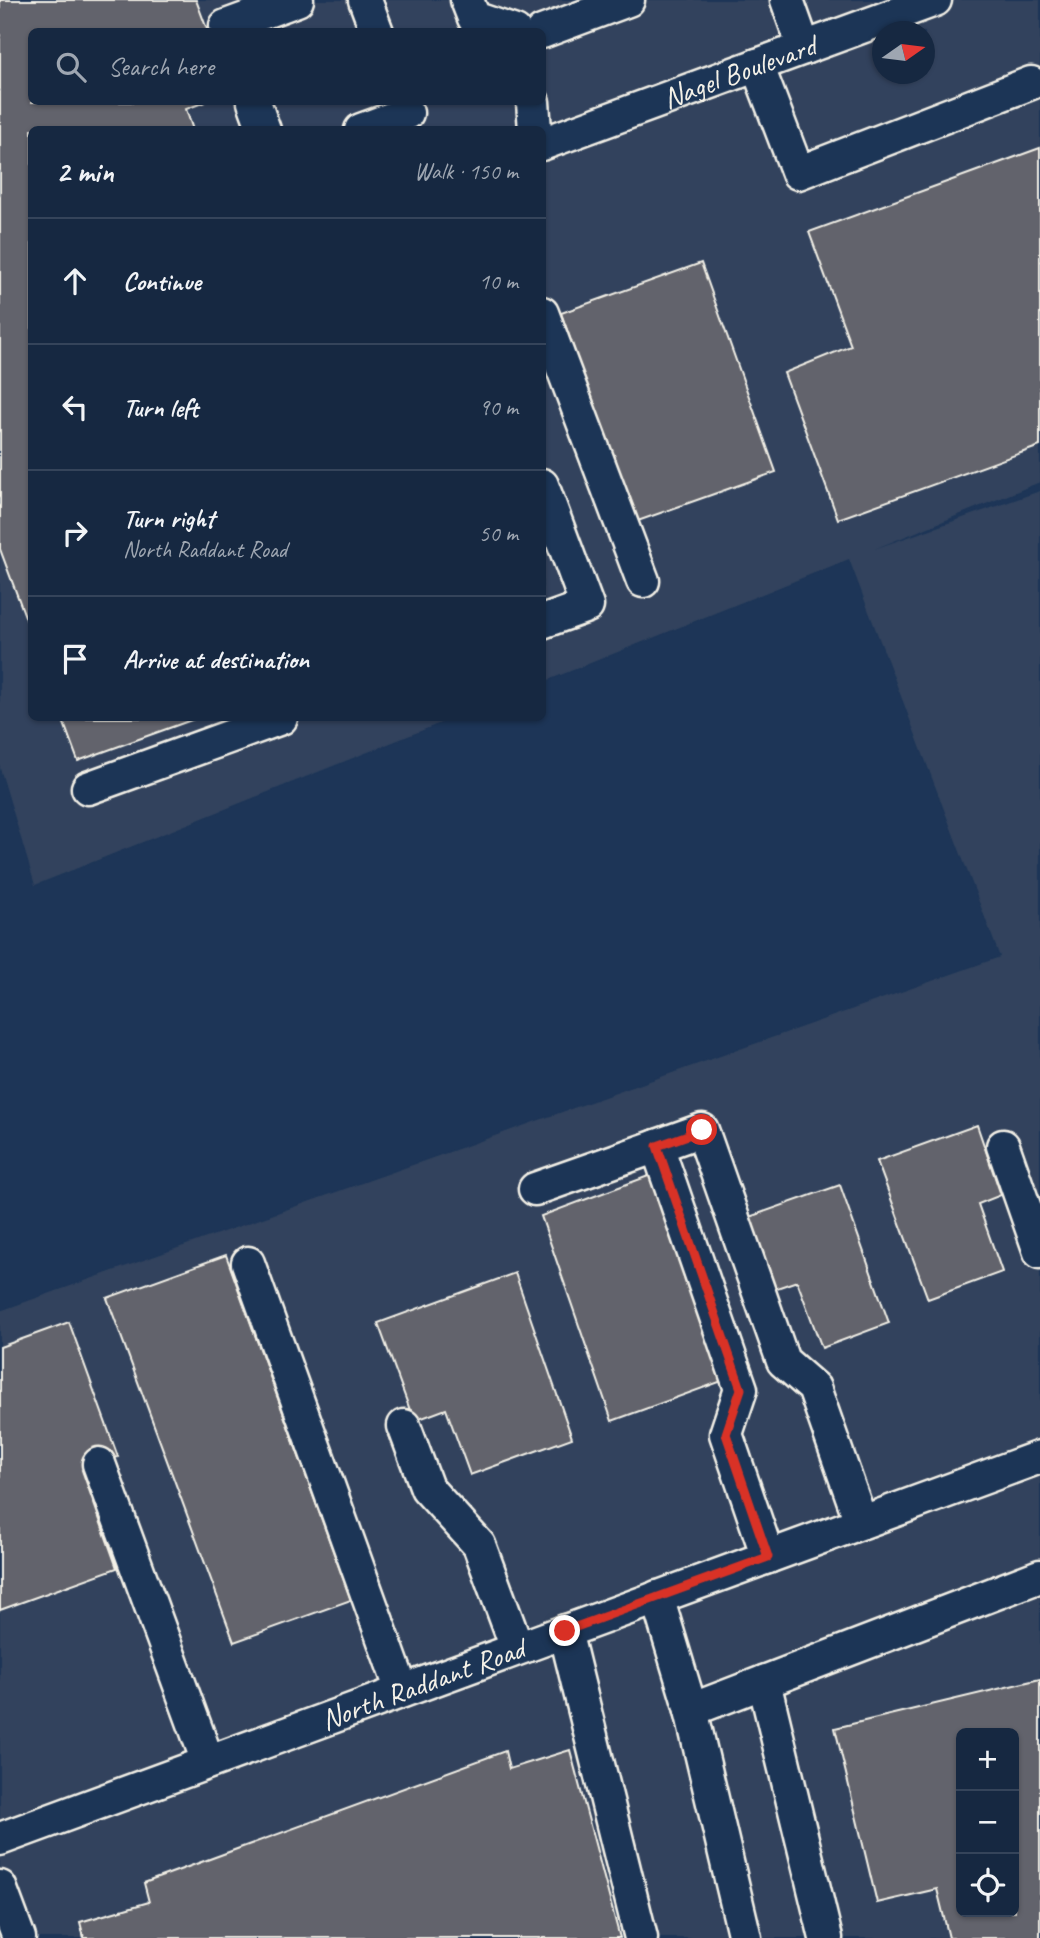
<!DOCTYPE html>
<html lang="en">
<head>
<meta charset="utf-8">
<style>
  body { margin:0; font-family:Caveat,sans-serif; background:#23344c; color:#f1f3f6 }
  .controls { position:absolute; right:21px; bottom:21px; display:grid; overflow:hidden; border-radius:10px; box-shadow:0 2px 5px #0004 }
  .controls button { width:63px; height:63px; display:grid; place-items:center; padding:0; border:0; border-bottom:2px solid #35445a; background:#162841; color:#f1f3f6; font:35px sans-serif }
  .compass { position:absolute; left:872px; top:21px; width:63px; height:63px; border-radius:50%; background:#162841; box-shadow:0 2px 5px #0004; rotate:76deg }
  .stop { position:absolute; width:21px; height:21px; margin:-16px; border:5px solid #d93025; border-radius:50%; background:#fff }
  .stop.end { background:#d93025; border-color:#fff; box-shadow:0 2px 7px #0008 }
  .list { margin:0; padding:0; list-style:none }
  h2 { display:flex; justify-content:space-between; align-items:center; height:91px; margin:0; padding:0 28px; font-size:30px }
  h2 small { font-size:23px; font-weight:400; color:#9ea6b1 }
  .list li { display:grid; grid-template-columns:46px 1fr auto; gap:21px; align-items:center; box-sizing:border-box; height:126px; padding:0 28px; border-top:2px solid #35445a }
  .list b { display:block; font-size:26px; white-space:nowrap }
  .list p { margin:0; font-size:23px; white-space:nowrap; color:#9ea6b1 }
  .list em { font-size:23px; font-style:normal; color:#9ea6b1 }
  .icon { flex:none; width:38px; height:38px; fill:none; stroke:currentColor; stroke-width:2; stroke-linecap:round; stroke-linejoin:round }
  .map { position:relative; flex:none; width:1040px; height:1938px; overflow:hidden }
  .search { position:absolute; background:#162841; box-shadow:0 2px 5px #0004; left:28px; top:28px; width:518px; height:77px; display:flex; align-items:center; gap:18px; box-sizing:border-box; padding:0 24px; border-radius:10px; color:#9ea6b1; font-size:26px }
  .panel { position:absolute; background:#162841; box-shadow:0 2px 5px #0004; left:28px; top:126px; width:518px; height:595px; border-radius:10px }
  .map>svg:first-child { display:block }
  .built { fill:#32435d; fill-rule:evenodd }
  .building { fill:#62646c; stroke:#f4f1e8; stroke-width:2; fill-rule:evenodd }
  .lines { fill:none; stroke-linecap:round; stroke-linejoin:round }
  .minor-casing { stroke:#f4f1e8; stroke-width:37 }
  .minor { stroke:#1d3557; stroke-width:32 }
  .route { stroke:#d93025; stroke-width:9 }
  .labels { text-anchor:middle; stroke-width:6; stroke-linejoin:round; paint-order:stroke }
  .street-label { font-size:30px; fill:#f4f1e8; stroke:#1d3557 }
</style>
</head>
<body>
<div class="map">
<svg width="1040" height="1938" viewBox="0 0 1040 1938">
  <rect width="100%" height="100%" fill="#1d3557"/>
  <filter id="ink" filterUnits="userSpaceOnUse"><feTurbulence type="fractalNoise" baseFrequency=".0143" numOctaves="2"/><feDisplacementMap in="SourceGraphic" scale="14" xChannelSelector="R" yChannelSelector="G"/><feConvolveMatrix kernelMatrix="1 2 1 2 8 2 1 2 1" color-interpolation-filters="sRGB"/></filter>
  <g filter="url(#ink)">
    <!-- built -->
    <path class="built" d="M0 0H1040V482L874 549 1040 491V1938H0V1311L1000 957 849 559 543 682 542 130H32V718H453L35 885 0 768ZM32 32H542V102H32ZM883 32H925V74H883ZM961 1733H1014V1912H961Z"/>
    <!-- building -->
    <g class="building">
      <polygon points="0,0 196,0 208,32 32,32 32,102 205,102 186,109 193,130 32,130 32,635 0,549"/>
      <polygon points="1040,148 1040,446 838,519 784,373 851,346 809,232"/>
      <polygon points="701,263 776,472 635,522 561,313"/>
      <polygon points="62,718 197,718 78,761"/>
      <polygon points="977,1125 1001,1195 978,1204 1002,1272 928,1299 877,1161"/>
      <polygon points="651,1175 725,1380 612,1421 541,1216"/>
      <polygon points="840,1185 889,1323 822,1348 797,1281 774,1289 749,1217"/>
      <polygon points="226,1255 351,1600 234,1642 107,1298"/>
      <polygon points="515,1273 572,1438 470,1475 446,1409 414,1421 378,1323"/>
      <polygon points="69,1322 118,1457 82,1470 117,1568 0,1610 0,1347"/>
      <path d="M1040 1679V1938H949L937 1889 877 1903 835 1728ZM961 1733H1014V1912H961Z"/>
      <polygon points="570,1750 620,1938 84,1938 80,1922 149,1902 144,1883 505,1751 509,1769"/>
    </g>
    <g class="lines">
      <defs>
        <g id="minor">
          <polyline points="365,0 377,32"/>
          <polyline points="467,0 474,18 515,32"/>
          <polyline points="787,0 804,48"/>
          <polyline points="226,26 297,0"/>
          <polyline points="542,32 628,0"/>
          <polyline points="757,65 798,173 1031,83"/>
          <polyline points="254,102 264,130"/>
          <polyline points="533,102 535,130"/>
          <polyline points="361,130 407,113"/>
          <path id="s1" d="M542 144 935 0"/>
          <polyline points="542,313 643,581"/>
          <polyline points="542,485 587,606 542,622"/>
          <polyline points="88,788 281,718"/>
          <polyline points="657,1146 702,1130 783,1361 814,1388 861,1522"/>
          <polyline points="1003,1146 1040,1252"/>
          <polyline points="535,1189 657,1146 741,1389 726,1434 768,1557"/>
          <polyline points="248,1263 402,1691"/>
          <polyline points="404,1426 427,1488 479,1545 517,1648"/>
          <polyline points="99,1464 208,1762"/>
          <polyline points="657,1597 691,1710 745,1938"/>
          <polyline points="565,1631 641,1938"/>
          <polyline points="764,1682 826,1938"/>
          <polyline points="691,1710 1040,1576"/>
          <path id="s2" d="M0 1839 1040 1457"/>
          <polyline points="0,1887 19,1938"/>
        </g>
      </defs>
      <!-- minor casing -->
      <use href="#minor" class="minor-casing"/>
      <!-- minor -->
      <use href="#minor" class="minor"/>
    </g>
  </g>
  <g class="lines" filter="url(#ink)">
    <!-- route -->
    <polyline class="route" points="565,1631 768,1557 726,1434 741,1389 657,1146 702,1130"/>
  </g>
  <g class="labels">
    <!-- street labels -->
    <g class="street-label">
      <text dy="10" stroke="none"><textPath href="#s1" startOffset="210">Nagel Boulevard</textPath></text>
      <text dy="10" stroke="none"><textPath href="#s2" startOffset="450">North Raddant Road</textPath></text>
    </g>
  </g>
</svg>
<div class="controls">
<button>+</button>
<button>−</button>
<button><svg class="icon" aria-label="locate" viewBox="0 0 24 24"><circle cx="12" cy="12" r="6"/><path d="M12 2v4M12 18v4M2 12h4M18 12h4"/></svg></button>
</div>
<svg class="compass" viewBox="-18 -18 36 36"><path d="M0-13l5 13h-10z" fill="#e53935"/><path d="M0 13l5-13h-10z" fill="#9ea6b1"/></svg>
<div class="stop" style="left:702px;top:1130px"></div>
<div class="stop end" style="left:565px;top:1631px"></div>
<div class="search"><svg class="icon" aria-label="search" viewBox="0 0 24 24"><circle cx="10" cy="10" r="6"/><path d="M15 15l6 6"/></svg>Search here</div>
<section class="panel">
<h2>2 min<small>Walk · 150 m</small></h2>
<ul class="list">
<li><svg class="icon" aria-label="ahead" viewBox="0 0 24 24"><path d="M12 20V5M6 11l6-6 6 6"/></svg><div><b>Continue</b></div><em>10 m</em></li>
<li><svg class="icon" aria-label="left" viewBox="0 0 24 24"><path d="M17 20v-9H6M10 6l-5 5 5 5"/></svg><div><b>Turn left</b></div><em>90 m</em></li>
<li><svg class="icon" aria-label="right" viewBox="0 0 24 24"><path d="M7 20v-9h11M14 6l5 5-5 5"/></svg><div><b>Turn right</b><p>North Raddant Road</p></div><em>50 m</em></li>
<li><svg class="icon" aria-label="arrive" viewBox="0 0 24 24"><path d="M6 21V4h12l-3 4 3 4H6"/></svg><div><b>Arrive at destination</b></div></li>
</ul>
</section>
</div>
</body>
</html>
